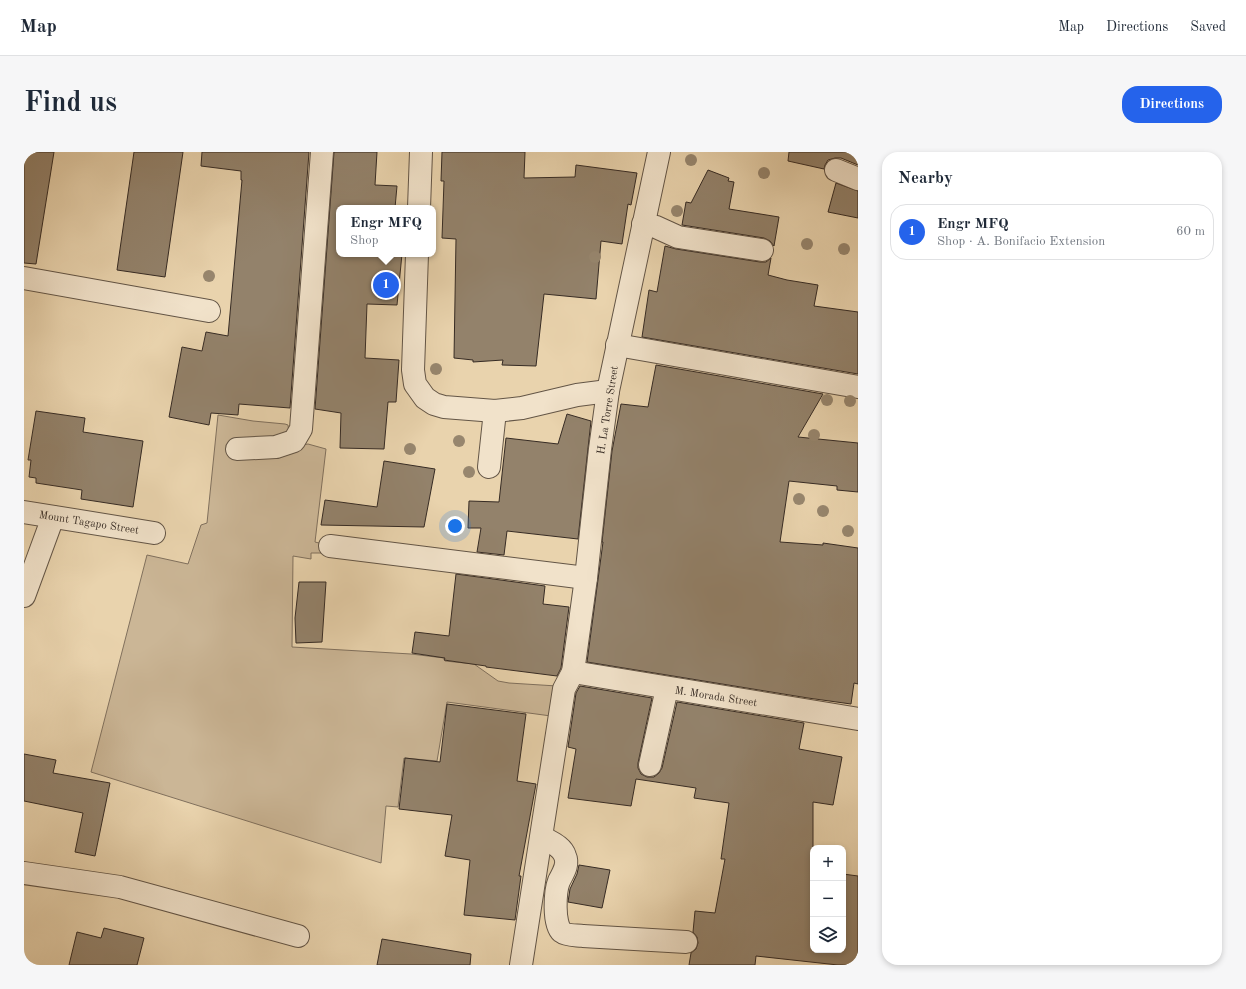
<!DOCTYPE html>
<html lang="en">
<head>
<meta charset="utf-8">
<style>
  body { margin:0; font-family:"Old Standard TT",serif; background:#f6f6f7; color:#1f2937 }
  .controls { position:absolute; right:12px; bottom:12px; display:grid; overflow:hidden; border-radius:8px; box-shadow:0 2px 6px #0003 }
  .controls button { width:36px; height:36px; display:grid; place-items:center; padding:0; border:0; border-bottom:1px solid #e0e1e3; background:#fff; color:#1f2937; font:20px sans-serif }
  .you { position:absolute; left:431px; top:374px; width:14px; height:14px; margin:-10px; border:3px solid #fff; border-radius:50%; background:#1a73e8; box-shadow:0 0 0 6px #1a73e833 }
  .badge { display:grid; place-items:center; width:26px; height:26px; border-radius:50%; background:#2563eb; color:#fff; font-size:13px; font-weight:700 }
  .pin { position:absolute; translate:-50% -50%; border:2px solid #fff; box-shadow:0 1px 4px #0006 }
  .popup { position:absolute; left:312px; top:53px; width:100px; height:52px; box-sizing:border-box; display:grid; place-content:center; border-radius:8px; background:#fff; filter:drop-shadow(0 1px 3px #0005); font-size:13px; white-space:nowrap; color:#747a83 }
  .popup b { font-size:15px; color:#1f2937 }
  .popup::after { content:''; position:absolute; left:50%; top:100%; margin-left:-8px; border:8px solid transparent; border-top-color:#fff }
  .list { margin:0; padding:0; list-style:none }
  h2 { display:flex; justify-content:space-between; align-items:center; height:52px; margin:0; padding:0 16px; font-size:17px }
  h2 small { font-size:13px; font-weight:400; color:#747a83 }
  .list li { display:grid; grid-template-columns:26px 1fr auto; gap:12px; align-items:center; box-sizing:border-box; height:56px; margin:0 8px 8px; padding:0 8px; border:1px solid #e0e1e3; border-radius:16px }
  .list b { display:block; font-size:15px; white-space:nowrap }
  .list p { margin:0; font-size:13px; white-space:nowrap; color:#747a83 }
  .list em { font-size:13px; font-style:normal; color:#747a83 }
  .icon { flex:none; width:22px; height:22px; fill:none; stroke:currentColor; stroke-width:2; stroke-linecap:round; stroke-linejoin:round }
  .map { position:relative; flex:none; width:834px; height:813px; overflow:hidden; border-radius:16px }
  header { display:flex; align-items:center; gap:24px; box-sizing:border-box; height:56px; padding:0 20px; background:#fff; border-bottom:1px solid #e0e1e3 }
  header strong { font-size:19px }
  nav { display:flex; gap:22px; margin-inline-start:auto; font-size:14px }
  .intro { display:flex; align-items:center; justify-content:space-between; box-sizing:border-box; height:96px; padding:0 24px }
  h1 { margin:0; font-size:28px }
  .button { padding:10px 18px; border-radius:16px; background:#2563eb; color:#fff; font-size:14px; font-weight:700 }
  main { display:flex; gap:24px; padding:0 24px }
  aside { flex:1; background:#fff; border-radius:16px; box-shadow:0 2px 6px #0003 }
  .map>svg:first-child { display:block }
  .green { fill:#cbb696; stroke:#80705d }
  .building { fill:#93826b; stroke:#362b24 }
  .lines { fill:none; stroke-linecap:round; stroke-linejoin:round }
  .minor-casing { stroke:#635546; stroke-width:24 }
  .minor { stroke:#f1e2ca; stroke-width:22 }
  .tree { fill:#97866e }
  .labels { text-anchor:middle; stroke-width:4; stroke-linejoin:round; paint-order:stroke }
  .street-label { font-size:11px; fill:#362b24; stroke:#f1e2ca }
</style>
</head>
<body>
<header>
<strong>Map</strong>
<nav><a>Map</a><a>Directions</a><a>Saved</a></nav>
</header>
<div class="intro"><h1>Find us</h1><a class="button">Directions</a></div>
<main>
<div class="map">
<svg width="834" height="813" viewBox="0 0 834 813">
  <rect width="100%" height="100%" fill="#e9d3ad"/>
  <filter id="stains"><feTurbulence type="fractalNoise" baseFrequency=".005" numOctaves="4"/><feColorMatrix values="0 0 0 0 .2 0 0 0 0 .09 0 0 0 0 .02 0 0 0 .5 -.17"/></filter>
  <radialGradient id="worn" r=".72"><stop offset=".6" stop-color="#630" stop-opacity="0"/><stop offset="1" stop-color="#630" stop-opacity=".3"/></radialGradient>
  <!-- green -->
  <polygon class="green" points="194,263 229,269 261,272 264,273 265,281 272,294 284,292 302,297 291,390 299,392 297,401 287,401 287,407 269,404 268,495 387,502 420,506 421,509 450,512 474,529 485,531 533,534 527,564 423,550 413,609 380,606 374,655 362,654 357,711 67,620 123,403 164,412 177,373 183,371"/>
  <!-- building -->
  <g class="building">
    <polygon points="0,0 30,0 12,112 0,111"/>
    <polygon points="110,0 159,0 141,125 93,118"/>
    <polygon points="178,0 285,0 266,256 215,252 214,263 187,261 185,273 145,265 158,195 178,199 182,180 204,184 218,28 217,28 217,19 177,14"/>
    <polygon points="310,0 353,0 351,33 373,34 371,56 315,56 315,102 378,102 373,153 343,152 341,206 375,208 372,250 364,250 360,297 316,296 317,261 291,257"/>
    <polygon points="418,0 501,0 500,26 551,25 552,13 613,21 607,53 604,52 598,92 577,89 572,147 520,142 512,214 478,213 479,208 449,210 449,208 430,206 432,87 418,86 420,29 417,29"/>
    <polygon points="765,0 834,0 834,13 817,6 811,6 804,8 801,13 800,17 764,9"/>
    <polygon points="684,18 705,26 704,29 710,30 705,57 755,65 750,94 746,89 740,86 658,73 662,50 667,51"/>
    <polygon points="812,31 834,39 834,66 804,60"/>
    <polygon points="641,94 652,97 736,110 742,110 747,106 744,123 763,128 794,133 790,154 834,160 834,222 618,185 625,138 633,140"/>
    <polygon points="632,213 799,242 774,285 834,291 834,340 813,338 813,334 765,329 756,390 799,393 799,391 834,396 834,532 830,531 827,552 784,546 563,510 579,390 578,390 588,299 597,252 624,255"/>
    <polygon points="12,259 61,266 59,280 119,289 109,355 57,347 58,338 12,331 12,326 5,325 7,308 4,308"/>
    <polygon points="543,262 567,269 554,387 483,379 480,403 453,400 457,376 444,376 445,349 475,350 482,286 534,292"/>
    <polygon points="360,309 411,317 400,375 297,373 301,348 353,355"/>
    <polygon points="432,422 521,434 519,452 545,455 537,516 533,524 462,515 462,514 420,508 421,506 388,501 391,480 425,484"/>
    <polygon points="275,430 302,430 298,490 272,491 271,466"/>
    <polygon points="556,534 628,546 614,611 614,616 617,622 623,625 630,625 635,621 638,616 653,550 780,571 775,597 818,605 809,653 789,650 789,798 819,798 819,722 834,724 834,813 814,813 732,804 731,813 665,813 667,801 672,797 674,791 673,785 669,780 671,759 691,761 701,707 697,707 705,651 670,646 672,636 612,627 607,654 544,646 552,597 544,595 552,541"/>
    <polygon points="423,552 502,562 493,629 512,632 495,724 497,724 491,768 440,763 446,708 421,704 428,663 375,657 381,606 416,610"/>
    <polygon points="0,602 32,608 29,621 86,631 71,704 51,700 59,661 0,649"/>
    <polygon points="555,713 586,718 578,756 544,750 546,737 553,722"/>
    <polygon points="80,776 120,786 113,813 45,813 53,780 77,786"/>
    <polygon points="358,787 447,802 446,813 353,813"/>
  </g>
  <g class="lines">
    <defs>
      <g id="minor">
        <polyline points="812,18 834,27"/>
        <polyline points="395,56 397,0"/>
        <polyline points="619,72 632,75 654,85 738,98"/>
        <polyline points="393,102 389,218 391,232 401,246 410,252 420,255 471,259 498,256 553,243 584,239"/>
        <polyline points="0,126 185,159"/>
        <polyline points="593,193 834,235"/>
        <polyline points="213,297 252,295 270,289 277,277 298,0"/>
        <polyline points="465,315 471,259"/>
        <polyline points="0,360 130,381"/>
        <polyline points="306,394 562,426"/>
        <polyline points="0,444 29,365"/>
        <polyline points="549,520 834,567"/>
        <polyline points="626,613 643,536"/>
        <path d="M518 685C526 690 538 694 541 704 545 713 539 721 535 729 531 739 529 772 538 780 543 784 553 783 559 784L662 790"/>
        <polyline points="0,721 96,735 274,784"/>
        <polyline points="497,813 540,537 549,520 562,426 576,297 584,239 635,0"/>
      </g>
    </defs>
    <!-- minor casing -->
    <use href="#minor" class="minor-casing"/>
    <!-- minor -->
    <use href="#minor" class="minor"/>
  </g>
  <!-- trees -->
  <g class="tree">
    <circle cx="667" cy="8" r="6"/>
    <circle cx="740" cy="21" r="6"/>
    <circle cx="653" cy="59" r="6"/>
    <circle cx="783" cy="92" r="6"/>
    <circle cx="820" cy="97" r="6"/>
    <circle cx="571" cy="105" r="6"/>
    <circle cx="185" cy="124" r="6"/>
    <circle cx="412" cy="217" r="6"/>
    <circle cx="803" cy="248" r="6"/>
    <circle cx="826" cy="249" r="6"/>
    <circle cx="790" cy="283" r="6"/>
    <circle cx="435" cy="289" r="6"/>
    <circle cx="386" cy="297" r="6"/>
    <circle cx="445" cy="320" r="6"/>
    <circle cx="775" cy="347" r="6"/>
    <circle cx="799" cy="359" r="6"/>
    <circle cx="824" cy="379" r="6"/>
  </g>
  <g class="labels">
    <!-- street labels -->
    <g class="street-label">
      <text transform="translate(583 258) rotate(-81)" y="4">H. La Torre Street</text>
      <text transform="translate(65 370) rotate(9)" y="4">Mount Tagapo Street</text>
      <text transform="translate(692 544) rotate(9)" y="4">M. Morada Street</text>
    </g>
  </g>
  <rect width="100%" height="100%" filter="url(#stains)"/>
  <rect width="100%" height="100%" fill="url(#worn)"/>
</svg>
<div class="controls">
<button>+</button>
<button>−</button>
<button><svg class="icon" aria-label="layers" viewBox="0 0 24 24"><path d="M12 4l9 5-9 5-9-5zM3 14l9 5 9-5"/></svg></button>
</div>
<div class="you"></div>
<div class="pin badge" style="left:362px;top:133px">1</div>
<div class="popup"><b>Engr MFQ</b>Shop</div>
</div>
<aside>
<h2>Nearby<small></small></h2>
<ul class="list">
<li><span class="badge">1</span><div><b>Engr MFQ</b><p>Shop · A. Bonifacio Extension</p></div><em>60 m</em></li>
</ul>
</aside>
</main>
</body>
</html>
